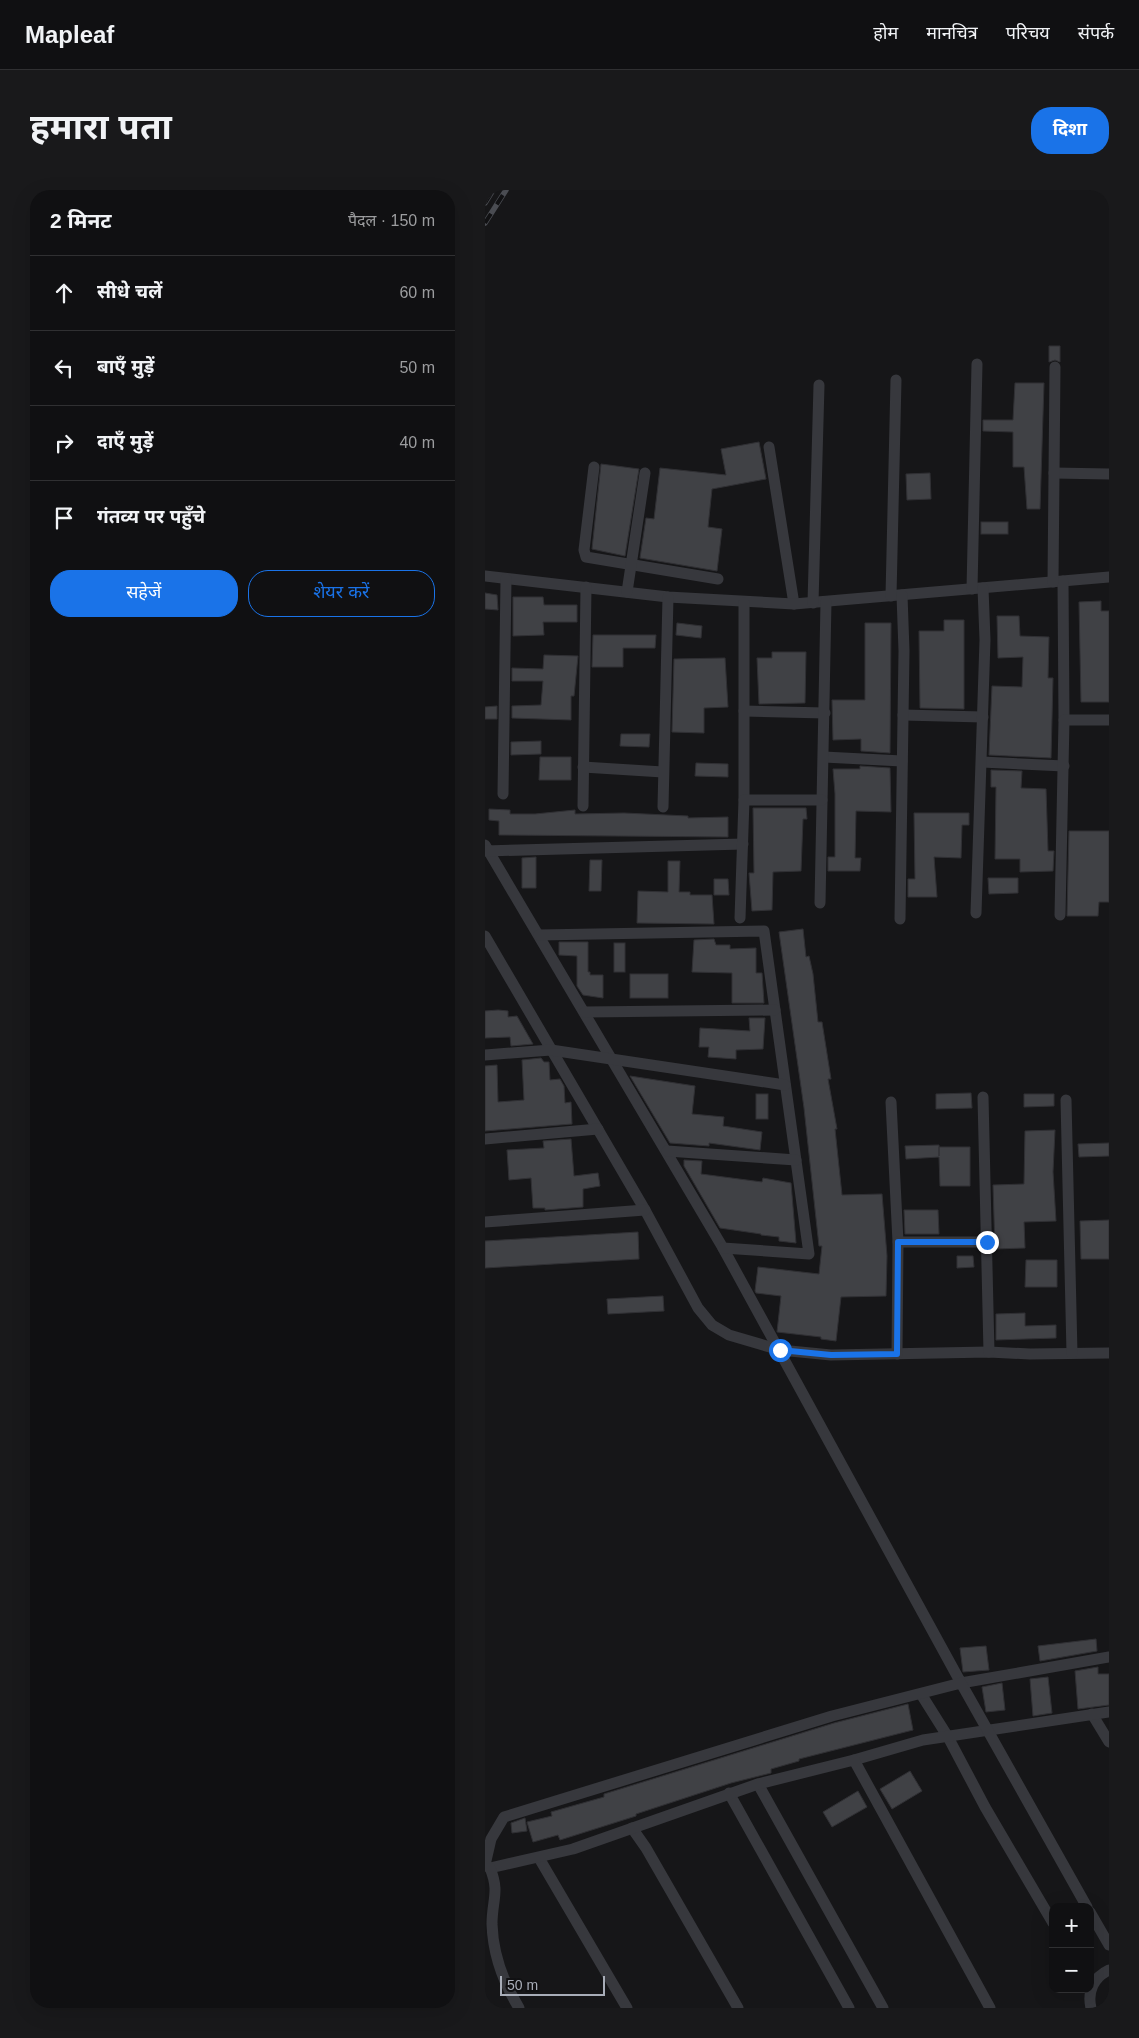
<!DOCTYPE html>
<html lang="hi">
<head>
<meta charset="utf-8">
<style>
  body { margin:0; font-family:Arial,"Noto Sans Devanagari",sans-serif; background:#19191b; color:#f1f3f6 }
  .controls { position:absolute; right:15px; bottom:15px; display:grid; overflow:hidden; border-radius:10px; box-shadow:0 5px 20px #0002 }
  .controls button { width:45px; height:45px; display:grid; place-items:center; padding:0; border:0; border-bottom:1px solid #303032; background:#101012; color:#f1f3f6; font:25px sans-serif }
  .scale { position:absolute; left:15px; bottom:12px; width:105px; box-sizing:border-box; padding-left:5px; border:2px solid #a8adb8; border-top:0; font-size:14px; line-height:18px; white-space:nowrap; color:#a8adb8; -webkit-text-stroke:4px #111113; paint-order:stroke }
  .stop { position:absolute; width:15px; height:15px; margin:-11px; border:4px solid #1a73e8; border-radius:50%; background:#fff }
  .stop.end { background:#1a73e8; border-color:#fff; box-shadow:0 1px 5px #0008 }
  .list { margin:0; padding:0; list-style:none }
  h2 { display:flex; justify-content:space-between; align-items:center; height:65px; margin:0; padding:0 20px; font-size:21px }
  h2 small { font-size:16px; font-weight:400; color:#9c9d9f }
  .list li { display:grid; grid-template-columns:32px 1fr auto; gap:15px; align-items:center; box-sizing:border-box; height:75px; padding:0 20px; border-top:1px solid #303032 }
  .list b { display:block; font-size:19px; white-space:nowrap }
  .list em { font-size:16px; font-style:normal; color:#9c9d9f }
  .actions { display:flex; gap:10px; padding:15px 20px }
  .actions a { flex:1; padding:11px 0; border:1px solid #1a73e8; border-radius:20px; text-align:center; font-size:18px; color:#1a73e8 }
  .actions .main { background:#1a73e8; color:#fff }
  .icon { flex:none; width:28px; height:28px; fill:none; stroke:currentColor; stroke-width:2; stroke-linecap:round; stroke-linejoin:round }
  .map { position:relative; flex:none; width:624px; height:1818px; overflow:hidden; border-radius:20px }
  header { display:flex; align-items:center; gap:30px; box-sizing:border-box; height:70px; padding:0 25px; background:#101012; border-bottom:1px solid #303032 }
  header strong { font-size:24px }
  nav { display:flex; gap:28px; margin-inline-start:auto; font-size:18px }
  .intro { display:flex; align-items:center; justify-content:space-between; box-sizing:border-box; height:120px; padding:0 30px }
  h1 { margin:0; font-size:35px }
  .button { padding:12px 22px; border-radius:20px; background:#1a73e8; color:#fff; font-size:18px; font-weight:700 }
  main { display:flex; gap:30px; padding:0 30px }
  aside { flex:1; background:#101012; border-radius:20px; box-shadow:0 5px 20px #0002 }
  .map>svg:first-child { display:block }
  .building { fill:#404145; stroke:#303034 }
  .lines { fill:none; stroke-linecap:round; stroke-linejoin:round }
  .street { stroke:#37383d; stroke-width:11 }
  .rail-casing { stroke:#4a4c52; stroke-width:5.5 }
  .rail { stroke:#111113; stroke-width:4; stroke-dasharray:11; stroke-linecap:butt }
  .route { stroke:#1a73e8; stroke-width:6 }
</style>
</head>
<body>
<header>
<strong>Mapleaf</strong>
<nav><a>होम</a><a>मानचित्र</a><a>परिचय</a><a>संपर्क</a></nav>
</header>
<div class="intro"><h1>हमारा पता</h1><a class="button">दिशा</a></div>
<main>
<aside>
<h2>2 मिनट<small>पैदल · 150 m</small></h2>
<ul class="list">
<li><svg class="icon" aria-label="ahead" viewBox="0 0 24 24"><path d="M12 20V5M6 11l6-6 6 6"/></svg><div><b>सीधे चलें</b></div><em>60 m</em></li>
<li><svg class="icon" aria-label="left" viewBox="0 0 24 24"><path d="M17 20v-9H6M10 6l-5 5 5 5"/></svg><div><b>बाएँ मुड़ें</b></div><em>50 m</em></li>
<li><svg class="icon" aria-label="right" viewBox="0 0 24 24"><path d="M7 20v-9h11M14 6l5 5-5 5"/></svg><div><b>दाएँ मुड़ें</b></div><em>40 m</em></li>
<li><svg class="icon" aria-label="arrive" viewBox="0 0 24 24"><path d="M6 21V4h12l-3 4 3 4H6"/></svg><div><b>गंतव्य पर पहुँचे</b></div></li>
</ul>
<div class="actions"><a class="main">सहेजें</a><a>शेयर करें</a></div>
</aside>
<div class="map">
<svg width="624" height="1818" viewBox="0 0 624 1818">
  <rect width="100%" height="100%" fill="#161618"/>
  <!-- building -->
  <g class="building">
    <polygon points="564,156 575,156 575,172 570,170 564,172"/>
    <polygon points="530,193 559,193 555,319 542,319 539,277 528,277 528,242 498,241 498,230 528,230"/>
    <polygon points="274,252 281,289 227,299 223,337 237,339 232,381 155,368 161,328 169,329 175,278 241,285 236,259"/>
    <polygon points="116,274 154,279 140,366 107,359"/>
    <polygon points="445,283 446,309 422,310 421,284"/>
    <rect x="496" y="332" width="27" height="12"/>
    <polygon points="0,403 12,405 13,420 0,419"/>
    <polygon points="28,407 58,407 59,415 92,415 92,432 58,432 59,445 28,446"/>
    <polygon points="616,411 616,421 624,421 624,512 596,512 594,412"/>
    <polygon points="512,426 534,426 535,446 564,447 563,488 568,488 566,568 504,565 507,496 537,497 538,467 513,468"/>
    <polygon points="459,430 479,430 479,519 435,518 434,441 459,441"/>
    <polygon points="192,433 217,436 216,448 191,445"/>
    <polygon points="380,433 406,433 405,563 376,561 376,549 348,550 347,510 380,510"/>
    <polygon points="108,445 171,445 170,458 138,458 138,477 107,477"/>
    <polygon points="287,462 321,462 320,513 274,514 272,468 287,468"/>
    <polygon points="59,465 93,466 89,506 86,506 86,530 27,528 27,516 56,515 58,491 27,491 27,478 58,479"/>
    <polygon points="240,468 243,517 219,518 219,543 187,542 189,469"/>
    <polygon points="12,516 12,529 0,529 0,517"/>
    <polygon points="136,544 165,544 164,557 135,556"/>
    <polygon points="56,551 56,564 26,565 26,552"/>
    <polygon points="55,567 86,567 86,590 54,590"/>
    <polygon points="211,573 243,574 243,587 210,586"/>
    <polygon points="375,576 405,578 406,622 371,621 370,668 376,668 375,681 343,681 343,667 350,667 350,604 348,579 375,579"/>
    <polygon points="506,580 537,581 536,598 561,599 563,661 569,661 568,681 535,682 535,669 510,669 511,597 506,597"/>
    <polygon points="268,618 321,618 322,629 318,629 316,681 288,682 287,720 267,721 264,683 269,683"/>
    <polygon points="4,619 25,620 25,624 50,624 90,620 90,624 139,623 203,626 203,628 243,627 243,647 14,645 14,631 4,630"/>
    <polygon points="429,623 484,623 484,635 477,635 476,668 449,667 452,707 423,707 423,689 430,689"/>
    <polygon points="584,641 624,641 624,712 614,712 613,726 582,726"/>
    <polygon points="51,667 51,698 37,698 37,668"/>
    <polygon points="105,670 117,670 116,701 104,701"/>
    <polygon points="183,671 195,671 194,702 205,702 205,705 227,705 229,734 152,733 153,701 183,702"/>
    <polygon points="503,688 533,688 533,703 504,704"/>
    <polygon points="229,689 243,689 244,705 229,705"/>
    <polygon points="318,739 321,767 324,766 328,784 333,832 337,832 346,889 343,889 352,939 350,939 357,1005 397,1004 402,1066 401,1106 356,1107 351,1151 336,1149 336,1147 292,1142 296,1106 271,1103 270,1101 273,1077 334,1084 337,1056 334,1056 319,918 294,742"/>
    <polygon points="229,749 231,755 245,755 245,759 271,758 271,783 277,783 279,813 247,813 247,783 207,782 209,750"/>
    <polygon points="74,752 103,752 103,782 105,782 105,785 118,785 118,808 98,805 92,796 92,766 74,765"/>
    <rect x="129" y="753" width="11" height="29"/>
    <rect x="145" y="784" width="38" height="24"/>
    <polygon points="13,820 23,821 23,827 32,826 48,854 26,856 25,847 0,848 0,821"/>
    <polygon points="264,828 280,828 278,859 251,860 251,869 223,867 224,857 214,857 215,838 265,841"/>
    <polygon points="56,868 59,872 64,872 65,890 75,889 79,896 80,913 86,912 87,934 0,941 0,876 12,875 13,912 39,910 37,870"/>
    <polygon points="145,886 210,896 207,924 239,927 238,936 277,942 275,960 224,953 224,956 185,953"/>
    <polygon points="486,903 487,918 451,919 451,904"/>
    <rect x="271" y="904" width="12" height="25"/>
    <polygon points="539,904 569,904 569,916 539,917"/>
    <polygon points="570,940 568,982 571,1031 539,1032 540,1058 510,1059 508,995 539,994 540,941"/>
    <polygon points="86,949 89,986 113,983 115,996 98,999 98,1017 60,1020 60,1018 48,1018 46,988 24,990 22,960 59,958 58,951"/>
    <polygon points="624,953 624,966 594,967 593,954"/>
    <polygon points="454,955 454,966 454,957 485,957 485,996 455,996 454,967 421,969 420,956"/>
    <polygon points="199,970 217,971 216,984 277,992 278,988 306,993 311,1053 294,1051 294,1047 276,1045 276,1044 235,1038 199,976"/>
    <polygon points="419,1020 453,1020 454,1044 420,1044"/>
    <polygon points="624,1030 624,1069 596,1069 595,1031"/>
    <polygon points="153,1042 154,1069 0,1078 0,1051"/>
    <polygon points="472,1066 488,1066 489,1077 472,1078"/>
    <polygon points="541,1070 572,1070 572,1097 540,1097"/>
    <polygon points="178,1106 179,1121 123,1124 122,1109"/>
    <polygon points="540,1123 540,1136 571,1135 571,1148 511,1150 511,1124"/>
    <polygon points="611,1449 612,1461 555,1471 553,1456"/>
    <polygon points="501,1456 504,1480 478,1482 475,1458"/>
    <polygon points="613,1477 613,1484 624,1484 624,1515 593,1519 590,1481"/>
    <polygon points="563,1487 567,1523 548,1526 545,1489"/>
    <polygon points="517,1493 520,1520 501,1522 497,1497"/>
    <polygon points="423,1514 428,1540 314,1569 314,1571 286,1579 286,1583 246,1593 151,1624 151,1626 75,1650 73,1645 48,1652 42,1632 67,1626 66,1622 119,1607 119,1604 349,1533"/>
    <polygon points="425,1581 437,1601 407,1619 395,1599"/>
    <polygon points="373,1601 382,1617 347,1637 338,1622"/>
    <polygon points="40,1628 42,1641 27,1643 26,1633"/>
  </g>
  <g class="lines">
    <!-- street -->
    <g class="street">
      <polyline points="284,257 309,414"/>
      <polyline points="109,277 99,360 101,367 233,389"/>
      <polyline points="569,283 624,284"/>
      <polyline points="0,386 183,407 309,414 624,387"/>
      <polyline points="578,391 579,530"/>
      <polyline points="568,392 570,177"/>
      <polyline points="487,399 492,174"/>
      <polyline points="142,402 160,283"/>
      <polyline points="406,406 411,190"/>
      <polyline points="328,413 334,195"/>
      <polyline points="259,521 340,523"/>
      <polyline points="418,525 498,527"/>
      <polyline points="339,567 417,571"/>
      <polyline points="497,572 579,576"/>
      <polyline points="98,577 178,582"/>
      <polyline points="18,604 21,389"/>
      <polyline points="259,610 259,413"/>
      <polyline points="98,616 101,397"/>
      <polyline points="178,617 183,407"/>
      <polyline points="0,655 238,1058 476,1493 624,1467"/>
      <polyline points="0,661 258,654"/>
      <polyline points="335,713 341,412"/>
      <polyline points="491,723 500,450 498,398"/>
      <polyline points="575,725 579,530 624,530"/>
      <polyline points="255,728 259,610 337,610"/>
      <polyline points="415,729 419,461 417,405"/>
      <polyline points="54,745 279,741 324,1064 238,1058"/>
      <polyline points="0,746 160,1020 213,1118 227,1135 244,1145 295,1160 346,1165 504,1162 545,1164 624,1163"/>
      <polyline points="100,822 290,820"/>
      <polyline points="0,865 66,860 300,895"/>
      <polyline points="498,907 504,1162"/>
      <polyline points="581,910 587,1163"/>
      <polyline points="406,912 413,1052 412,1164"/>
      <polyline points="0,949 113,939"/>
      <polyline points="182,961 311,970"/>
      <polyline points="0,1032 160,1020"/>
      <polyline points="413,1052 502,1052"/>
      <polyline points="436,1504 463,1547 500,1617 568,1733"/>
      <polyline points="607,1524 624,1552"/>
      <polyline points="369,1570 438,1550 624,1522"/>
      <polyline points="273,1594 398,1818"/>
      <polyline points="244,1603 364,1818"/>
      <polyline points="147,1638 161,1658 253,1818"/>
      <polyline points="54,1668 142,1818"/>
      <polyline points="5,1678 88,1659 273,1594 369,1570 505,1818"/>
      <polyline points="605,1722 624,1755"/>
      <path d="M34 1818C18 1792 8 1765 7 1734 7 1710 15 1702 5 1678L0 1675 6 1649 19 1627 347 1526 476 1493 602 1717"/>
      <path d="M606 1818C602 1801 609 1787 624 1780"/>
    </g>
    <defs>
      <g id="rail">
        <polyline points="0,13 8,0"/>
        <polyline points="0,33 21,0"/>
      </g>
    </defs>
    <!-- rail casing -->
    <use href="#rail" class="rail-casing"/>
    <!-- rail -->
    <use href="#rail" class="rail"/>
  </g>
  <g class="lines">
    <!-- route -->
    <polyline class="route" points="295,1160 346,1165 412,1164 413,1052 502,1052"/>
  </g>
</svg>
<div class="controls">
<button>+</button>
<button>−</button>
</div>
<div class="scale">50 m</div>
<div class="stop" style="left:295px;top:1160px"></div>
<div class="stop end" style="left:502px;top:1052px"></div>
</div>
</main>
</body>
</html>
